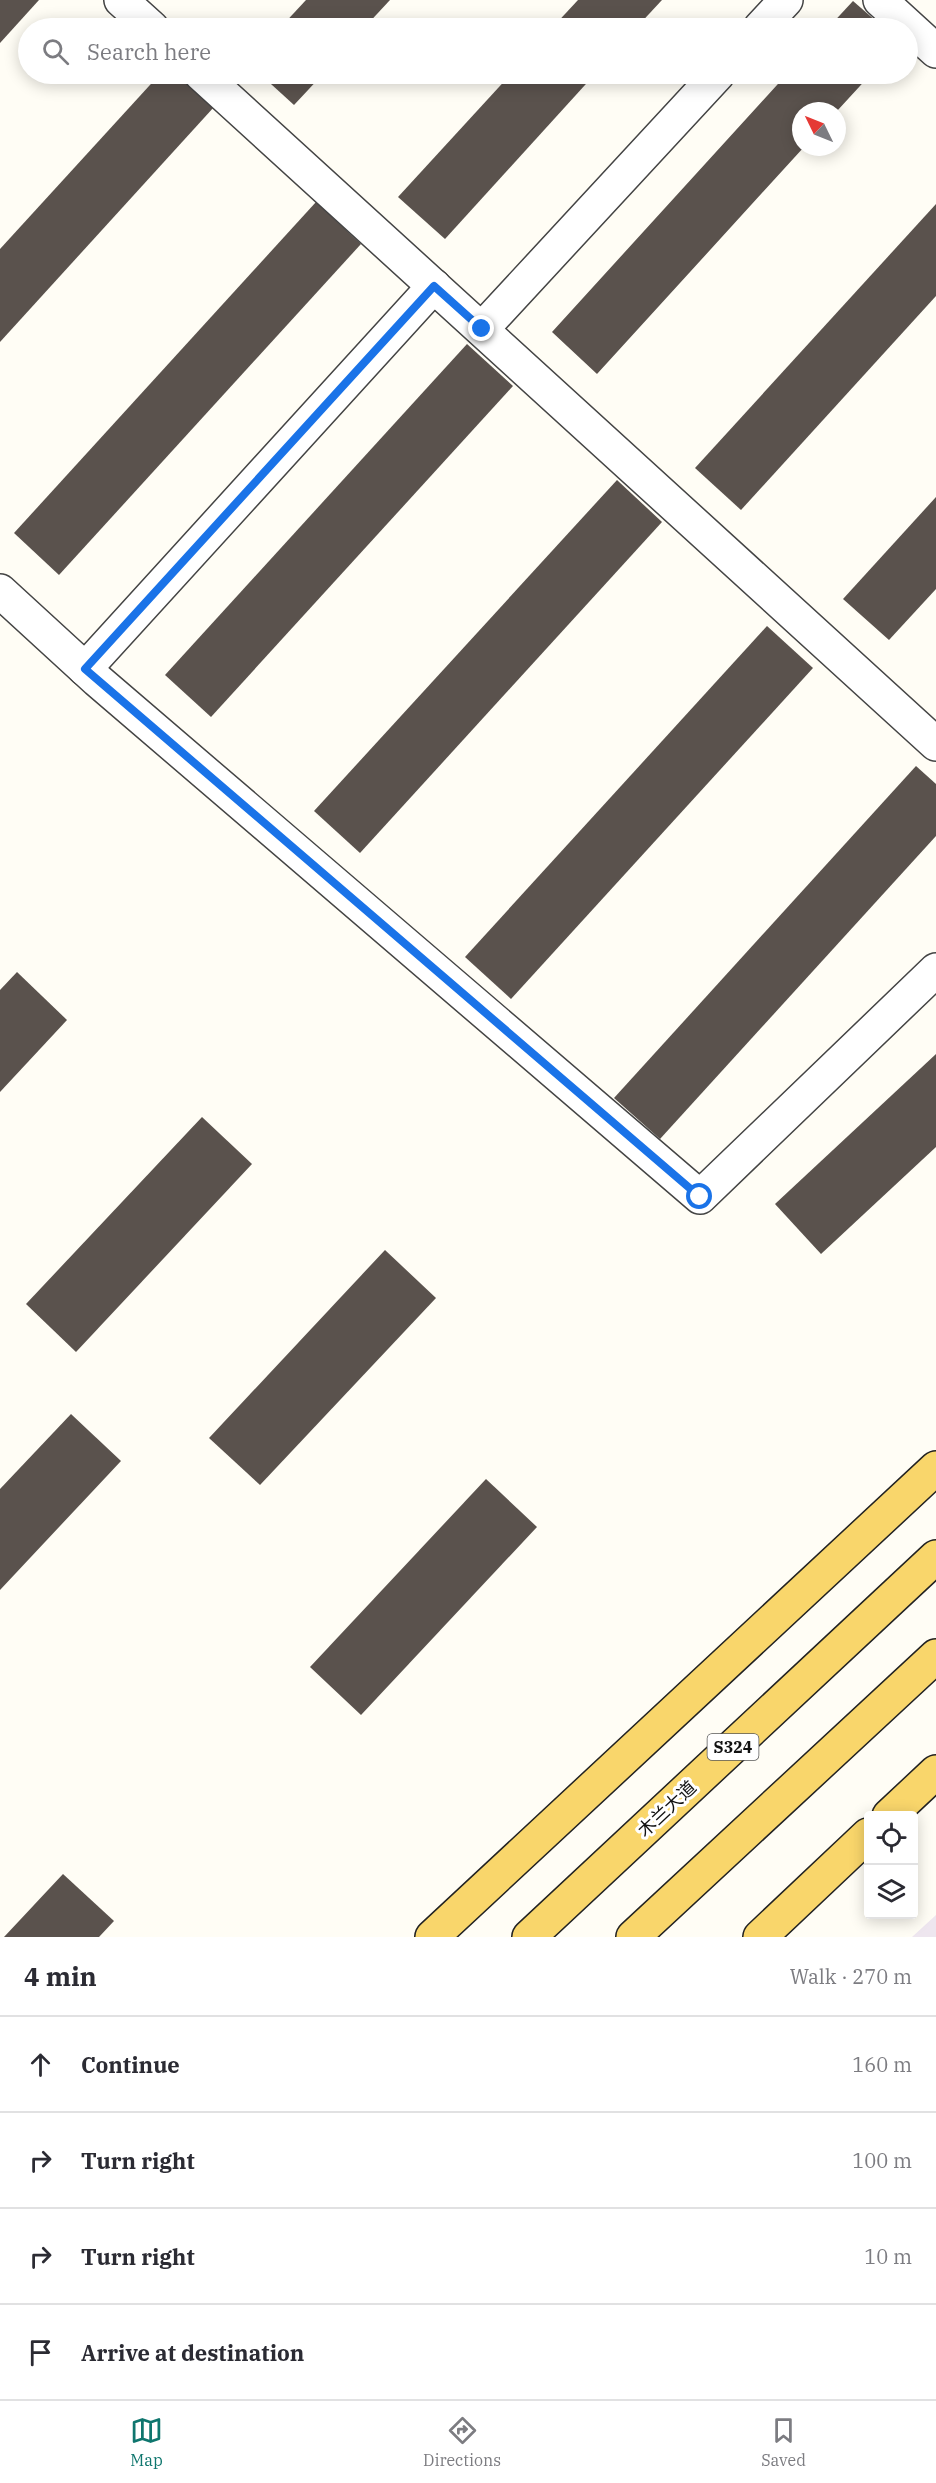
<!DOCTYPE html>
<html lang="en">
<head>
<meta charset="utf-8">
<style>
  body { margin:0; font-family:"IBM Plex Serif","Noto Sans SC",serif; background:#f2f2f3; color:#2b2b33 }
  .controls { position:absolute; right:18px; bottom:18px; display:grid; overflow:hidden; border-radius:6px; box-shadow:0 3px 15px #0003 }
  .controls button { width:54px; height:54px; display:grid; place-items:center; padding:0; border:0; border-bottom:2px solid #e1e1e2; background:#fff; color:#2b2b33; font:30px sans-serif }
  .compass { position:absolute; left:792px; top:102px; width:54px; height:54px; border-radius:50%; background:#fff; box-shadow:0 3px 15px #0003; rotate:313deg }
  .stop { position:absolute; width:18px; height:18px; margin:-14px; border:4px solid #1a73e8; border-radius:50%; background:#fff }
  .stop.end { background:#1a73e8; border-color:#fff; box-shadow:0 2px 6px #0008 }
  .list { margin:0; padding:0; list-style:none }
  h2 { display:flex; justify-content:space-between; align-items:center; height:78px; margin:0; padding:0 24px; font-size:26px }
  h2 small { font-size:20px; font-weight:400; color:#7c7c81 }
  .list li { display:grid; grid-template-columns:39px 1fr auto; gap:18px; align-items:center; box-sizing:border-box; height:96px; padding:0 24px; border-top:2px solid #e1e1e2 }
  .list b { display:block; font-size:22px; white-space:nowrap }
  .list em { font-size:20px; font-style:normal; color:#7c7c81 }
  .icon { flex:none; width:33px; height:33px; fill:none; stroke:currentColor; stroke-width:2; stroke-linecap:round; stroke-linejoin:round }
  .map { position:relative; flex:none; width:936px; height:1937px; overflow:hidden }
  .search { position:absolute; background:#fff; box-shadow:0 3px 15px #0003; left:18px; right:18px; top:18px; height:66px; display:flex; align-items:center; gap:15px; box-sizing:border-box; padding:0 21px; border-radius:33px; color:#7c7c81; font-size:22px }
  .sheet { height:462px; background:#fff }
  nav { display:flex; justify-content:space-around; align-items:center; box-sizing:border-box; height:84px; border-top:2px solid #e1e1e2; background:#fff; font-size:16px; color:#7c7c81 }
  nav a { display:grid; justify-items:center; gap:3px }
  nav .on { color:#0f766e }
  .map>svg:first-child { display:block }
  .industrial { fill:#eee6ef }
  .building { fill:#5a524d }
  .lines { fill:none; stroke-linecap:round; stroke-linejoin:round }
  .minor-casing { stroke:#444; stroke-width:36 }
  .major-casing { stroke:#222; stroke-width:36 }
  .minor { stroke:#fff; stroke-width:33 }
  .major { stroke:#f9d66b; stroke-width:33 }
  .route { stroke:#1a73e8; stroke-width:8 }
  .labels { text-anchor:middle; stroke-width:6; stroke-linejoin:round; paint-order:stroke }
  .shield { fill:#fff; stroke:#585858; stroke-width:1.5 }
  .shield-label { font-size:16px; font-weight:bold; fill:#111 }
  .street-label { font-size:18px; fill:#111; stroke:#fff }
</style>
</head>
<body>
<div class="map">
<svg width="936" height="1937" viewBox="0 0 936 1937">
  <rect width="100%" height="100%" fill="#fffdf5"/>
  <!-- industrial -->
  <polygon class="industrial" points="936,1915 936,1937 912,1937"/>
  <!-- building -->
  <g class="building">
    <polygon points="0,0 39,0 0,43"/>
    <polygon points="306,0 390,0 364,28 280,28"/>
    <polygon points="578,0 662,0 636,28 552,28"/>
    <polygon points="853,1 884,28 828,28"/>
    <polygon points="160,74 177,74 214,107 0,342 0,249"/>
    <polygon points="260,74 323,74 294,105"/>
    <polygon points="511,74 595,74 445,239 398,197"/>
    <polygon points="787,74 871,74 837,111 801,111 801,147 804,147 597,374 552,332"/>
    <polygon points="316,202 361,244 59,575 14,533"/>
    <polygon points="936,204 936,296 741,510 695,468"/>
    <polygon points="467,344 513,386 211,717 165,675"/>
    <polygon points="617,480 662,522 360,853 314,811"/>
    <polygon points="936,497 936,589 889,640 843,599"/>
    <polygon points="767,626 813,668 511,999 465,957"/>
    <polygon points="916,766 936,784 936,836 660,1139 614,1098"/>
    <polygon points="17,972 67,1020 0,1092 0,990"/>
    <polygon points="936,1054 936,1147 821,1254 775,1204"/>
    <polygon points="202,1117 252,1164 76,1352 26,1304"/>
    <polygon points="385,1250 436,1298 260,1485 209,1438"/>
    <polygon points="71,1414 121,1461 0,1590 0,1489"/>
    <polygon points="486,1479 537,1527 361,1715 310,1667"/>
    <polygon points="63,1874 114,1921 99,1937 4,1937"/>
  </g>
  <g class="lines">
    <defs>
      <g id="minor">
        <polyline points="121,0 152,28"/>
        <polyline points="880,0 936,51"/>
        <polyline points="760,28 786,0"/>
        <polyline points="201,74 936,744"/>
        <polyline points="482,329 718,74"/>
        <polyline points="0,591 97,680 700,1197 936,970"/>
        <polyline points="85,669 434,286"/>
      </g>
      <g id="major">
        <polyline points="889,1816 936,1772"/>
        <polyline points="432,1937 936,1468"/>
        <polyline points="529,1937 936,1557"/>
        <polyline points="633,1937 936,1656"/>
        <polyline points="760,1937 868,1835"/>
      </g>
    </defs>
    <!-- minor casing -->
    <use href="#minor" class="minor-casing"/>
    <!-- major casing -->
    <use href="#major" class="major-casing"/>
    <!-- minor -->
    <use href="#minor" class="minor"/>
    <!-- major -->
    <use href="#major" class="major"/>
  </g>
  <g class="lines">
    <!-- route -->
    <polyline class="route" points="482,329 434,286 85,669 700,1197"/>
  </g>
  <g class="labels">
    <!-- shield labels -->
    <rect class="shield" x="707.5" y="1734" width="51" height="26" rx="4.5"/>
    <g class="shield-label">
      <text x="733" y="1753">S324</text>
    </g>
    <!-- street labels -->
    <g class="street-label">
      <text transform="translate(667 1809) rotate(-43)" y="6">木兰大道</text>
    </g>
  </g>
</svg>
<div class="controls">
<button><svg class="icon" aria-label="locate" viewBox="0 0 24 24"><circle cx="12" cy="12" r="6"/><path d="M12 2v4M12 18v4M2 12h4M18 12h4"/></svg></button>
<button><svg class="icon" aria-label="layers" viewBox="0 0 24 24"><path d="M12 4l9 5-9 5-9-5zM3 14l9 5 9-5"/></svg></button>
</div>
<svg class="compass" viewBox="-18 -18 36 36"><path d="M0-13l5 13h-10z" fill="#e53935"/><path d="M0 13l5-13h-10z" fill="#7c7c81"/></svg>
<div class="stop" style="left:700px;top:1197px"></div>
<div class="stop end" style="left:482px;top:329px"></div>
<div class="search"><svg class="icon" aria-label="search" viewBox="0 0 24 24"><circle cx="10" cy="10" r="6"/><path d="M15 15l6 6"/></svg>Search here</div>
</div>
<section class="sheet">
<h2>4 min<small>Walk · 270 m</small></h2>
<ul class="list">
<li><svg class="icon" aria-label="ahead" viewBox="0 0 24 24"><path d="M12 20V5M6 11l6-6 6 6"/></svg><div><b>Continue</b></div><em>160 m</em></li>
<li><svg class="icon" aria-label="right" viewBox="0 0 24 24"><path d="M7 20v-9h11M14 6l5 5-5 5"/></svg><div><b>Turn right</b></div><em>100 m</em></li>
<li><svg class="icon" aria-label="right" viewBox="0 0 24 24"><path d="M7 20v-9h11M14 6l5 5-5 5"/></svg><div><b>Turn right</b></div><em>10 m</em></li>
<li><svg class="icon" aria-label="arrive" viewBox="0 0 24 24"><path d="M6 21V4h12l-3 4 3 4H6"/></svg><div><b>Arrive at destination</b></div></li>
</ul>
</section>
<nav>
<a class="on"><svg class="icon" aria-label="map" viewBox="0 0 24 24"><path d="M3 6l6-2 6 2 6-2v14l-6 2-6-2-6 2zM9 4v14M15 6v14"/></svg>Map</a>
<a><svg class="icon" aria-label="directions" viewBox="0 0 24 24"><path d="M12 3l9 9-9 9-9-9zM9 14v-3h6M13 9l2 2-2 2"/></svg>Directions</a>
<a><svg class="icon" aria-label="saved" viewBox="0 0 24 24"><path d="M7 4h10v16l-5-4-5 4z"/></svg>Saved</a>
</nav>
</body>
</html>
